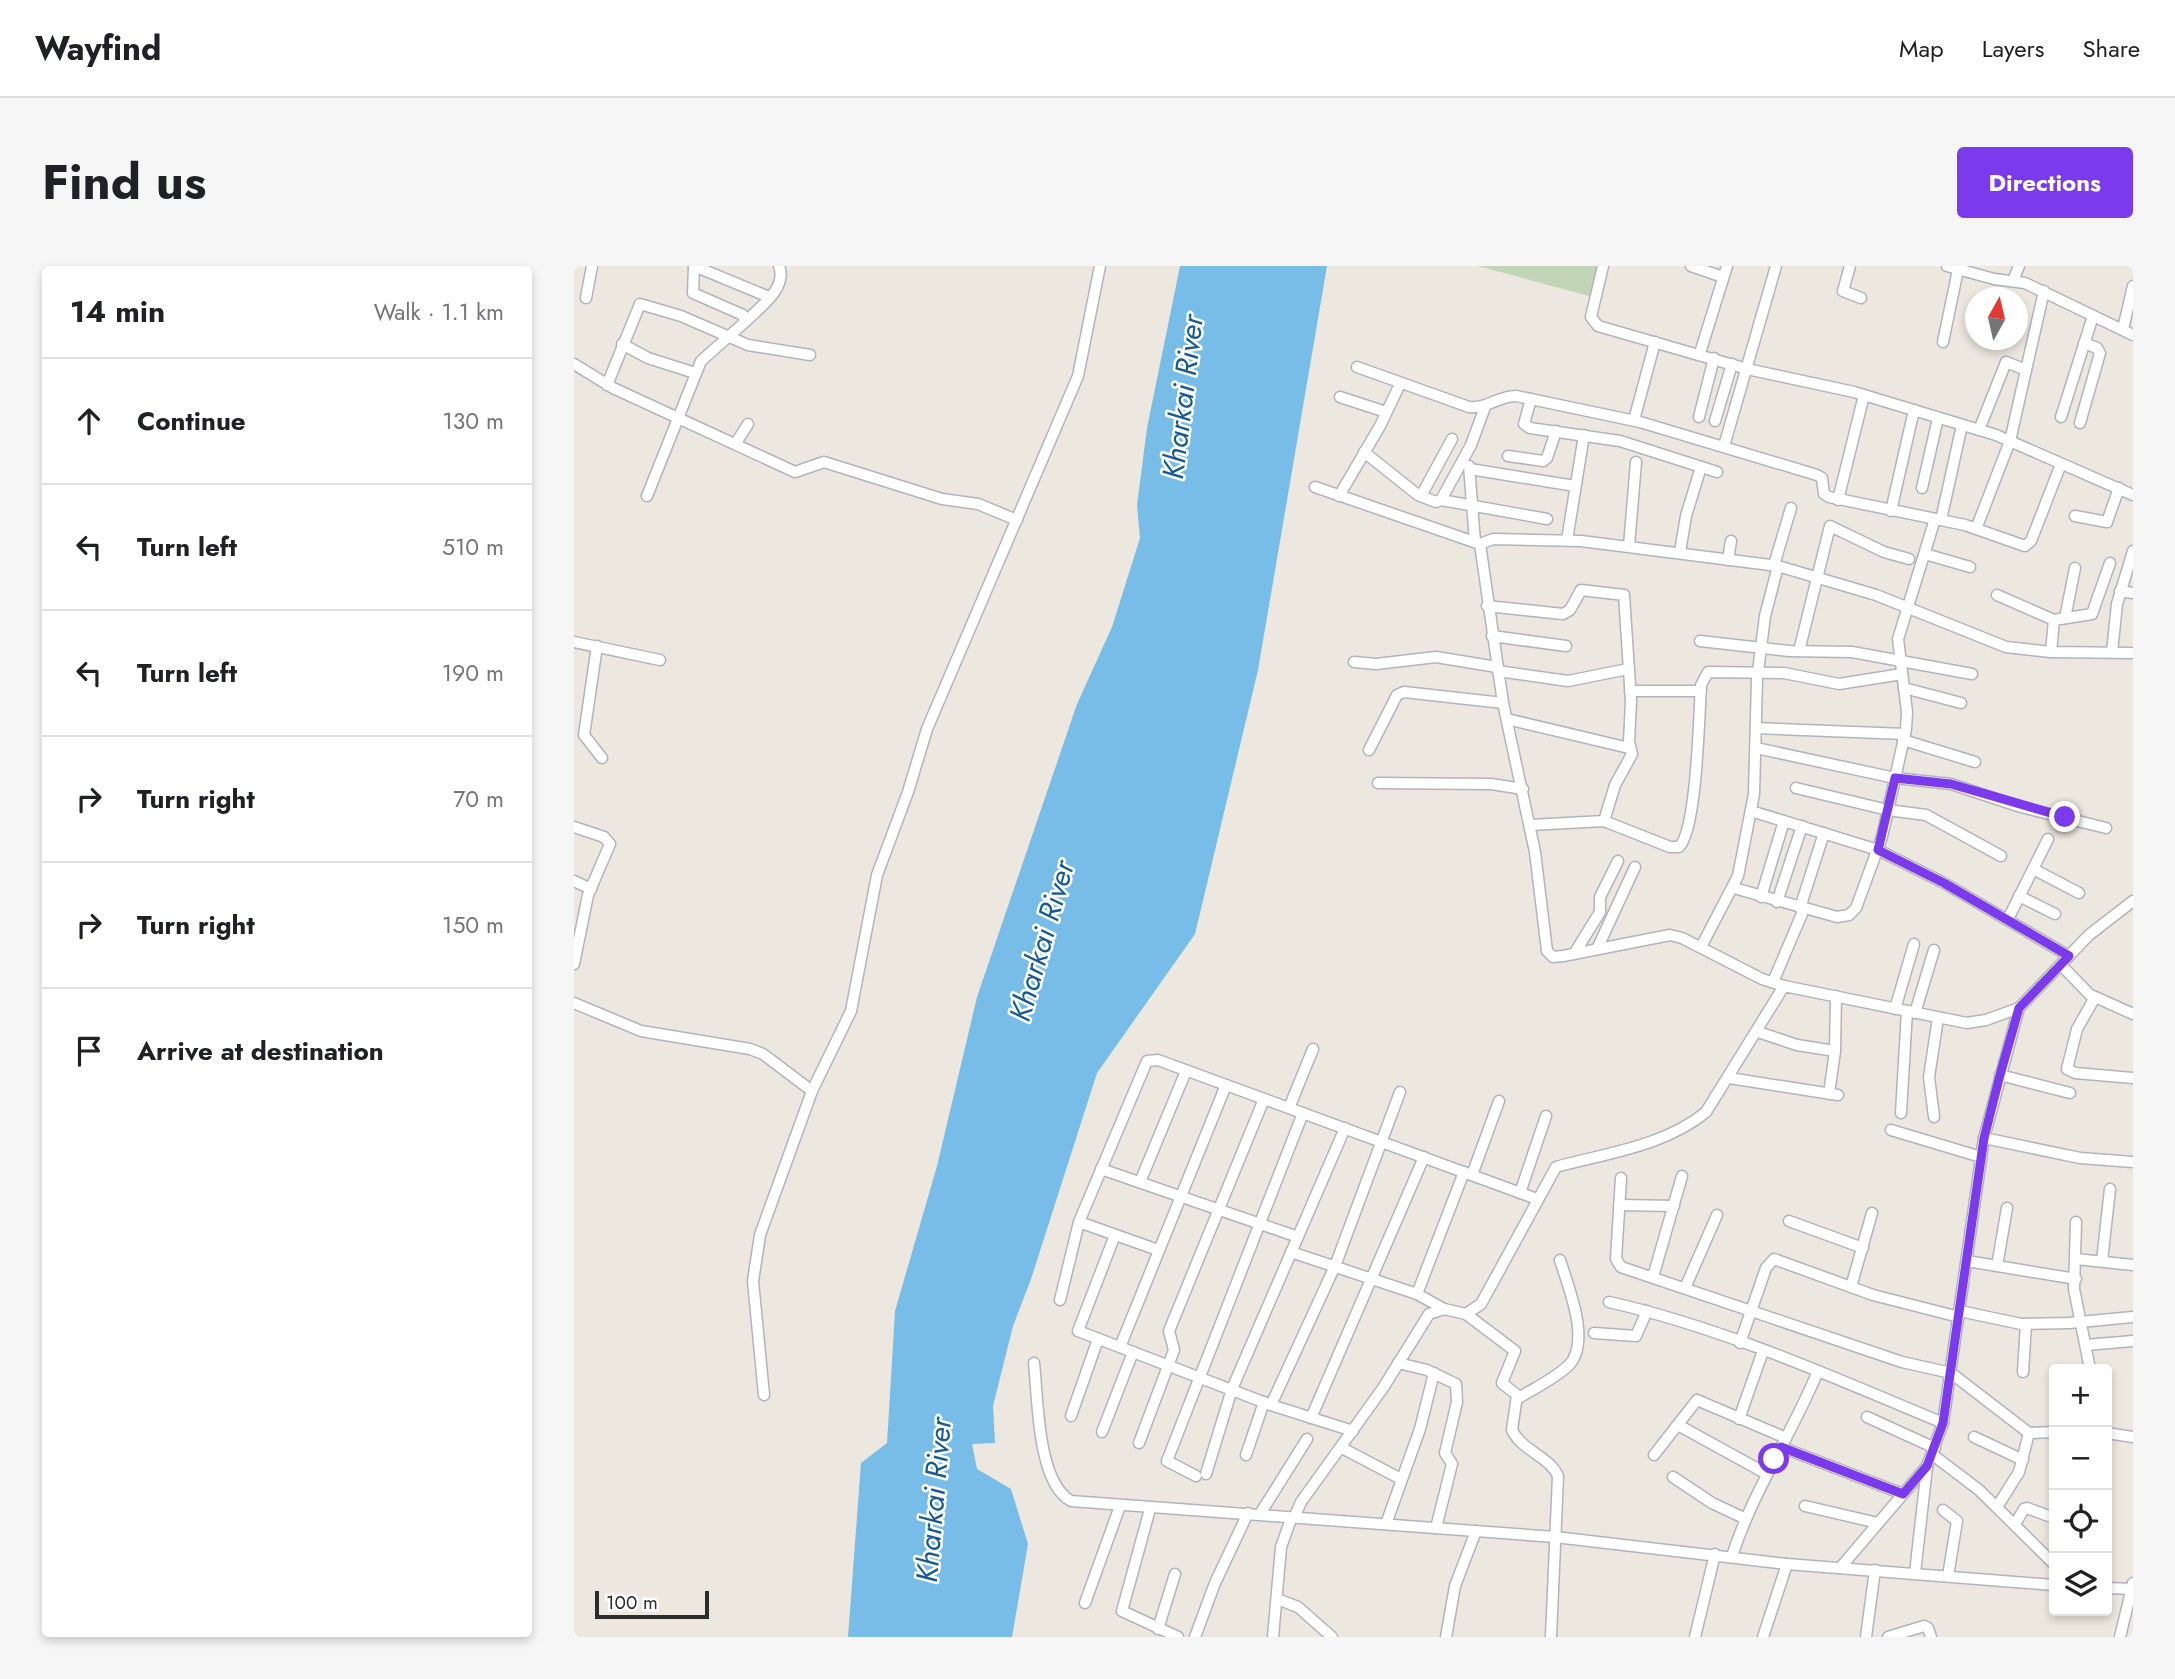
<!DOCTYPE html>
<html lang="en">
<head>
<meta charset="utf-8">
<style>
  body { margin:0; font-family:Jost,sans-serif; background:#f6f6f6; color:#202124 }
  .controls { position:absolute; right:21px; bottom:21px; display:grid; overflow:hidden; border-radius:7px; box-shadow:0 4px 10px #0003 }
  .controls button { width:63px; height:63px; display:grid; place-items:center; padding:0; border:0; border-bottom:2px solid #e0e0e0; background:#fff; color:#202124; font:35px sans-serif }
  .compass { position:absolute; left:1391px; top:21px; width:63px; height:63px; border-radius:50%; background:#fff; box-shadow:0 4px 10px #0003; rotate:8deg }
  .scale { position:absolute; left:21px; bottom:18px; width:114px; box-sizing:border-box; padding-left:7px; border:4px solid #2c2c2c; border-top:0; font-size:19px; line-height:24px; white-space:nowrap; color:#2c2c2c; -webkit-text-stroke:5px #fff; paint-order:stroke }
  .stop { position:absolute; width:21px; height:21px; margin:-16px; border:5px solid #7c3aed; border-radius:50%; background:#fff }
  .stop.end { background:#7c3aed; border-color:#fff; box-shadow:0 2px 7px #0008 }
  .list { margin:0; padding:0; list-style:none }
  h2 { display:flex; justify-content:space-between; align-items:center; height:91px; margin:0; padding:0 28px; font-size:30px }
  h2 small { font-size:23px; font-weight:400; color:#757577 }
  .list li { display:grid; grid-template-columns:46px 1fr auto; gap:21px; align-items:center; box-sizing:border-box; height:126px; padding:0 28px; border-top:2px solid #e0e0e0 }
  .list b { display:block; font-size:26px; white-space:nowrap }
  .list em { font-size:23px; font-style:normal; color:#757577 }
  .icon { flex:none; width:38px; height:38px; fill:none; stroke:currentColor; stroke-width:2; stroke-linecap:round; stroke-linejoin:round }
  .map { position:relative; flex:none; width:1559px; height:1371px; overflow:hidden; border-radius:7px }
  header { display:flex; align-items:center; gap:42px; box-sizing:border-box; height:98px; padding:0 35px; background:#fff; border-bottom:2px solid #e0e0e0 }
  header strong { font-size:33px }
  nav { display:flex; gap:38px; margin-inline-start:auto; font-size:24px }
  .intro { display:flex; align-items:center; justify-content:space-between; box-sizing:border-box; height:168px; padding:0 42px }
  h1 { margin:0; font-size:49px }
  .button { padding:18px 32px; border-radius:7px; background:#7c3aed; color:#fff; font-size:24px; font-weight:700 }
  main { display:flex; gap:42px; padding:0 42px }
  aside { flex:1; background:#fff; border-radius:7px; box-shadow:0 4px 10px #0003 }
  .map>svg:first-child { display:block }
  .cemetery { fill:#c2d5b7 }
  .water { fill:#78bde8 }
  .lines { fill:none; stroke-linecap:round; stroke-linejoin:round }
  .minor-casing { stroke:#b2b3be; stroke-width:13 }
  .minor { stroke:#fff; stroke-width:10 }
  .route { stroke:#7c3aed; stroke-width:9 }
  .labels { text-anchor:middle; stroke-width:5; stroke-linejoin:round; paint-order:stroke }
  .water-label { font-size:30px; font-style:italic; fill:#155a96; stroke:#fff }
</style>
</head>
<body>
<header>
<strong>Wayfind</strong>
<nav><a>Map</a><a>Layers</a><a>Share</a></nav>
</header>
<div class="intro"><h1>Find us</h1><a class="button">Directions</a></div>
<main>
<aside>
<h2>14 min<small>Walk · 1.1 km</small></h2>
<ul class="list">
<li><svg class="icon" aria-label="ahead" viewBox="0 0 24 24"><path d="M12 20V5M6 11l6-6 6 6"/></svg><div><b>Continue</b></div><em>130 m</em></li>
<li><svg class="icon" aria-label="left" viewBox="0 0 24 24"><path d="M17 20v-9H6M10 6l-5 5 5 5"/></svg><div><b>Turn left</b></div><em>510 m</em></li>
<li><svg class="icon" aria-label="left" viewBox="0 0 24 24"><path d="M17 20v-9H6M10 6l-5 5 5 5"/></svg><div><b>Turn left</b></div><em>190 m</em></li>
<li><svg class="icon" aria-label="right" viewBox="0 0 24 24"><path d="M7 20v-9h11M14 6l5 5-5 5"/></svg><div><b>Turn right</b></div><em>70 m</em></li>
<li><svg class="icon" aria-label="right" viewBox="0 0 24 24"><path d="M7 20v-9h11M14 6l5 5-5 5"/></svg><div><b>Turn right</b></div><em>150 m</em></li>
<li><svg class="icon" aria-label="arrive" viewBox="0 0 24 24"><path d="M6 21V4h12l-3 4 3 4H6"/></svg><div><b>Arrive at destination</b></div></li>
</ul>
</aside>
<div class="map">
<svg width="1559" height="1371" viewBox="0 0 1559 1371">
  <rect width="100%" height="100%" fill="#ece8df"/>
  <!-- cemetery -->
  <polygon class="cemetery" points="904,0 1035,0 1026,33"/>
  <!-- water -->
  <polygon class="water" points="606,0 753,0 684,404 621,668 523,807 457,1013 439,1060 419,1140 421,1177 398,1178 403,1203 437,1223 454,1278 438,1371 274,1371 287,1197 313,1177 321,1045 363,900 403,731 503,438 538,361 566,272 563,239 573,162"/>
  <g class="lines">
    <defs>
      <g id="minor">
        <polyline points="120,0 195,31"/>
        <polyline points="1029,0 1017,51 1024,60 1173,103 1280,126 1422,169 1559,229"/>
        <polyline points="1117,0 1149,11"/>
        <polyline points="1276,0 1269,25 1287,32"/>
        <polyline points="1373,0 1420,13 1451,17 1559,69"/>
        <polyline points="1439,15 1445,0"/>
        <polyline points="12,32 18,0"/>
        <path d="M171 56C185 42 214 22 205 0"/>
        <polyline points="1549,63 1559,20"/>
        <polyline points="1369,76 1384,4"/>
        <polyline points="48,78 74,92 121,107"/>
        <polyline points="1126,87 1153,0"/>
        <polyline points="0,98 39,122 221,206 250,196 368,233 404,238 443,254"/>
        <path d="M783 101 895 141C913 143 924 130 942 130L1066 156 1243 209 1248 212 1250 228 1255 231 1391 259 1451 280 1457 275 1487 198"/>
        <polyline points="33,119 66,38 107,50 174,79 236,89"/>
        <polyline points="766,131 812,146"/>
        <polyline points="957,133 950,158 956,162 1046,175 1143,206"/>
        <polyline points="1125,151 1140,92"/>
        <polyline points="1487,151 1519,50"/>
        <polyline points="1060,154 1081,76"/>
        <polyline points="1141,155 1158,98"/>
        <polyline points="1506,157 1526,87 1523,82 1510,77"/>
        <polyline points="1405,164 1432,96 1452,104 1470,25"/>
        <polyline points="162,177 174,158"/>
        <polyline points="1150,180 1202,0"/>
        <polyline points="790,186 844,229 862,236 867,234 897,179 911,141"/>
        <polyline points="934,190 969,195 973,192 982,165"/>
        <polyline points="895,200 901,276"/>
        <polyline points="896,203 1001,220"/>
        <polyline points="741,221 906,278"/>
        <polyline points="1348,222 1364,152"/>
        <polyline points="73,230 127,95 171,56 169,49 119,27 120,0"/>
        <polyline points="765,230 806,160 826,118"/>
        <polyline points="847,230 878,173"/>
        <polyline points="867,234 973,253"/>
        <polyline points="1264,234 1290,129"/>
        <polyline points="1317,245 1340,144"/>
        <polyline points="1501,250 1533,256 1545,222"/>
        <polyline points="1367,254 1388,159"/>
        <polyline points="1402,263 1436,175 1452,104"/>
        <polyline points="993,274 1010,169"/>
        <polyline points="1055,280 1062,196"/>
        <polyline points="1106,286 1112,250 1127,201"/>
        <polyline points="1351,288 1396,301"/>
        <polyline points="1154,294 1157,275"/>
        <polyline points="1200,299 1217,242"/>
        <polyline points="1546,325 1559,327"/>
        <polyline points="1423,329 1480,354"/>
        <polyline points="913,340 989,348 996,344 1007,324 1050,329 1057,435 1055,476 1058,488 1041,519 1030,555"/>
        <polyline points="1491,352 1501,302"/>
        <polyline points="918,370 992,380"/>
        <polyline points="1126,375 1215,385 1278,386 1398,408"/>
        <polyline points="0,376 86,394"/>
        <polyline points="23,380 10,469 28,492"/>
        <polyline points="1225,385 1256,260 1310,286 1335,293"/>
        <polyline points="1477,386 1480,354 1518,348 1536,297"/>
        <polyline points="1538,386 1543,338 1559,285"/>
        <polyline points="780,396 802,398 862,391 923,401"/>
        <polyline points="924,405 994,415 1054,403"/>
        <polyline points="1330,422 1387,437"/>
        <polyline points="1056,425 1127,425"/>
        <polyline points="933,453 1055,482"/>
        <polyline points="1182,462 1331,468"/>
        <polyline points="1329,474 1401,496"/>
        <polyline points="1182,482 1321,512 1377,518 1447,541 1532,562"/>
        <polyline points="795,484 823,429 830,426 929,437"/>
        <polyline points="804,517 917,518 949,523"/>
        <polyline points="1222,522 1314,544 1352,549 1427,590"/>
        <polyline points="1177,545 1304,584 1370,617 1495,690"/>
        <path d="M956 559 1030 555 1096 581H1105C1123 564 1125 449 1127 419L1134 406 1210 407 1265 418 1328 408"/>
        <polyline points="0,561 30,571 36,578 14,629 0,698"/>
        <polyline points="1459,603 1505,627"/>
        <polyline points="0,615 17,623"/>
        <polyline points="1160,622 1263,651 1275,649 1282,642 1308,571 1332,463 1333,446 1324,373 1361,253"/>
        <polyline points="1445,630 1481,648"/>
        <polyline points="1187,631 1210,555"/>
        <polyline points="1559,635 1515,669 1445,742 1410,872 1506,892 1559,896"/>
        <polyline points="1203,636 1228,560"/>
        <polyline points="1226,642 1250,567"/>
        <polyline points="1434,653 1474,573"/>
        <polyline points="1127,681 1164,610 1180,528 1183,413 1191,350 1204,300"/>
        <polyline points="1023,683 1061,601"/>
        <polyline points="1000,688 1026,646 1026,631 1044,595"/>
        <polyline points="1487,699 1520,733 1503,763 1493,803 1501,807 1559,812"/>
        <polyline points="1199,716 1230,643"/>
        <polyline points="1210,720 1188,713 1108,672 1096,669 989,690 979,691 973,685 961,586 929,437 906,278 919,273 1007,275 1204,300 1302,329 1432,381 1477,386 1559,387"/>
        <polyline points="1519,730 1559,748"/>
        <polyline points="0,737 67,765 176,783 189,788 238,825"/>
        <polyline points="1321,743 1340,678"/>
        <polyline points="1341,747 1360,684"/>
        <polyline points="1184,766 1223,779 1261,785"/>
        <polyline points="1426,809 1496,827"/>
        <polyline points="1155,812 1264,829"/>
        <polyline points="1255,828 1261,785 1262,730"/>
        <polyline points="715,842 739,783"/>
        <polyline points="1327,847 1333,745"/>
        <polyline points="1360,851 1355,811 1364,752"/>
        <polyline points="1317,864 1407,891"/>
        <polyline points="527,903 724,971"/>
        <polyline points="898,909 925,835"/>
        <polyline points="1047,912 1042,993 1047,1001 1328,1096 1377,1107 1455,1167 1480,1166"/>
        <polyline points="566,916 612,805"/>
        <polyline points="946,927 972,850"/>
        <polyline points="1045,939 1100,940"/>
        <polyline points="1215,955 1289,982"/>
        <polyline points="505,956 584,984"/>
        <polyline points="1502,956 1500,1023 1516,1103"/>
        <polyline points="541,969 504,1065 697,1139 779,1165"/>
        <polyline points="717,986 843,1028 870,1043"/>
        <polyline points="1502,993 1559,999"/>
        <polyline points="1393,995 1502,1013"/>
        <polyline points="1528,995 1536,923"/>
        <polyline points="1423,1000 1433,942"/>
        <polyline points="1079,1011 1108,910"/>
        <polyline points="1277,1021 1298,947"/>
        <polyline points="1111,1022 1143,949"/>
        <polyline points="843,1028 890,906"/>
        <polyline points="486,1034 505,956 573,795 584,794 963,933"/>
        <path d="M1035 1036C1150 1062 1261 1112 1369 1157"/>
        <polyline points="1386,1045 1447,1058 1495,1057 1559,1051"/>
        <path d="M892 1048 941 1085 928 1117 943 1129 938 1164C947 1184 976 1191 984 1210L977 1371"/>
        <polyline points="1020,1067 1062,1070 1073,1045"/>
        <polyline points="1166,1077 1192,1002 1200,993 1299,1029 1385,1051"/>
        <polyline points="1512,1079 1559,1075"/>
        <polyline points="546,1081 652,819"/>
        <path d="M460 1097C464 1133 463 1216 497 1235L981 1271 1213 1298 1480 1319"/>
        <polyline points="824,1097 853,1104 882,1118 883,1136 871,1187 878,1198 862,1262"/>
        <polyline points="1449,1106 1452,1058"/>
        <polyline points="190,1129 179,1015 186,969 238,825 277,745 303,609 334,526 353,463 504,110 526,0"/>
        <path d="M943 1133C959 1123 980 1113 994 1100 1018 1077 994 1020 986 994"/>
        <polyline points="697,1139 761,1000 826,826"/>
        <polyline points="497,1150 524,1073"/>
        <polyline points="1293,1151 1361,1182"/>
        <polyline points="737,1152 850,891"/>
        <polyline points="1165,1153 1189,1085"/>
        <polyline points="1104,1159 1193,1208"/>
        <polyline points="528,1166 559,1086"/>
        <polyline points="1533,1167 1559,1171"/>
        <polyline points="1400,1171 1449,1194"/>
        <polyline points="565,1177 600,1084 595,1065 690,833"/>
        <polyline points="1207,1181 1329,1228"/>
        <polyline points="768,1182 827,1213"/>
        <polyline points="672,1189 690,1136"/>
        <polyline points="1080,1189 1123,1134 1212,1172"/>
        <polyline points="1359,1189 1405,1224 1480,1298"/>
        <polyline points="632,1208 658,1123 771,862"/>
        <polyline points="622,1210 593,1195 729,847"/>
        <polyline points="1099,1211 1138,1237 1172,1253"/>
        <polyline points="1231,1240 1304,1257"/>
        <polyline points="1423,1241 1445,1206 1455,1167"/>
        <polyline points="576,1243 548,1345 604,1371"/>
        <polyline points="1369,1244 1383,1255 1374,1310"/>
        <polyline points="686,1248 733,1173"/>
        <path d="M720 1252 727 1236 809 1122 855 1048 870 1043 892 1048 907 1038 982 901C1033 887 1091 880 1132 846L1210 720 1393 757 1412 754 1445 742"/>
        <polyline points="812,1258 846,1163 860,1107"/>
        <polyline points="1441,1258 1450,1243 1453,1242 1480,1252"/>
        <path d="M1158 1290C1179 1225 1218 1168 1244 1105"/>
        <polyline points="1266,1302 1353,1200 1369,1157 1410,872"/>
        <polyline points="1341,1307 1353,1201"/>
        <polyline points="1533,1322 1559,1323"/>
        <polyline points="703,1333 724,1341 758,1371"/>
        <polyline points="511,1337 546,1240"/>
        <polyline points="584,1363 601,1308"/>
        <polyline points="621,1371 641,1317 674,1247"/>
        <polyline points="699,1371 707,1281 717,1253"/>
        <polyline points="872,1371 881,1320 902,1265"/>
        <polyline points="1121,1371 1141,1288"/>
        <polyline points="1189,1371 1213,1298"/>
        <polyline points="1292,1371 1301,1304"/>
        <polyline points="1314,1371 1350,1360 1354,1362 1357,1371"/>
        <polyline points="1546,1371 1559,1317"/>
      </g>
    </defs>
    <!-- minor casing -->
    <use href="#minor" class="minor-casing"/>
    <!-- minor -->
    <use href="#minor" class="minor"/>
  </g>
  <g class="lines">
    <!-- route -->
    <polyline class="route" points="1200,1193 1207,1181 1329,1228 1353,1200 1369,1157 1410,872 1426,809 1445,742 1495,690 1370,617 1304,584 1321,512 1377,518 1491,551"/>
  </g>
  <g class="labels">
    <!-- water labels -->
    <g class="water-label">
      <text transform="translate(609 131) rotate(-83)" y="10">Kharkai River</text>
      <text transform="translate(468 675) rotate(-74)" y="10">Kharkai River</text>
      <text transform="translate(360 1234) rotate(-85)" y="10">Kharkai River</text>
    </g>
  </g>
</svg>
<div class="controls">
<button>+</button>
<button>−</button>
<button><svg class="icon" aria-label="locate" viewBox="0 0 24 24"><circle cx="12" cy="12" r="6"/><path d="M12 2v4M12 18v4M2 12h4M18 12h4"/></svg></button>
<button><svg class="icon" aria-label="layers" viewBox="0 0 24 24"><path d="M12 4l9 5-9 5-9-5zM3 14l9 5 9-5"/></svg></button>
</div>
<svg class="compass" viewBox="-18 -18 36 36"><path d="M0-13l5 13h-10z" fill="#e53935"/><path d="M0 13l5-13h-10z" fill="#757577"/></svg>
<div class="scale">100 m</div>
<div class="stop" style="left:1200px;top:1193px"></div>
<div class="stop end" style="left:1491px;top:551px"></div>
</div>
</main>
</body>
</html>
